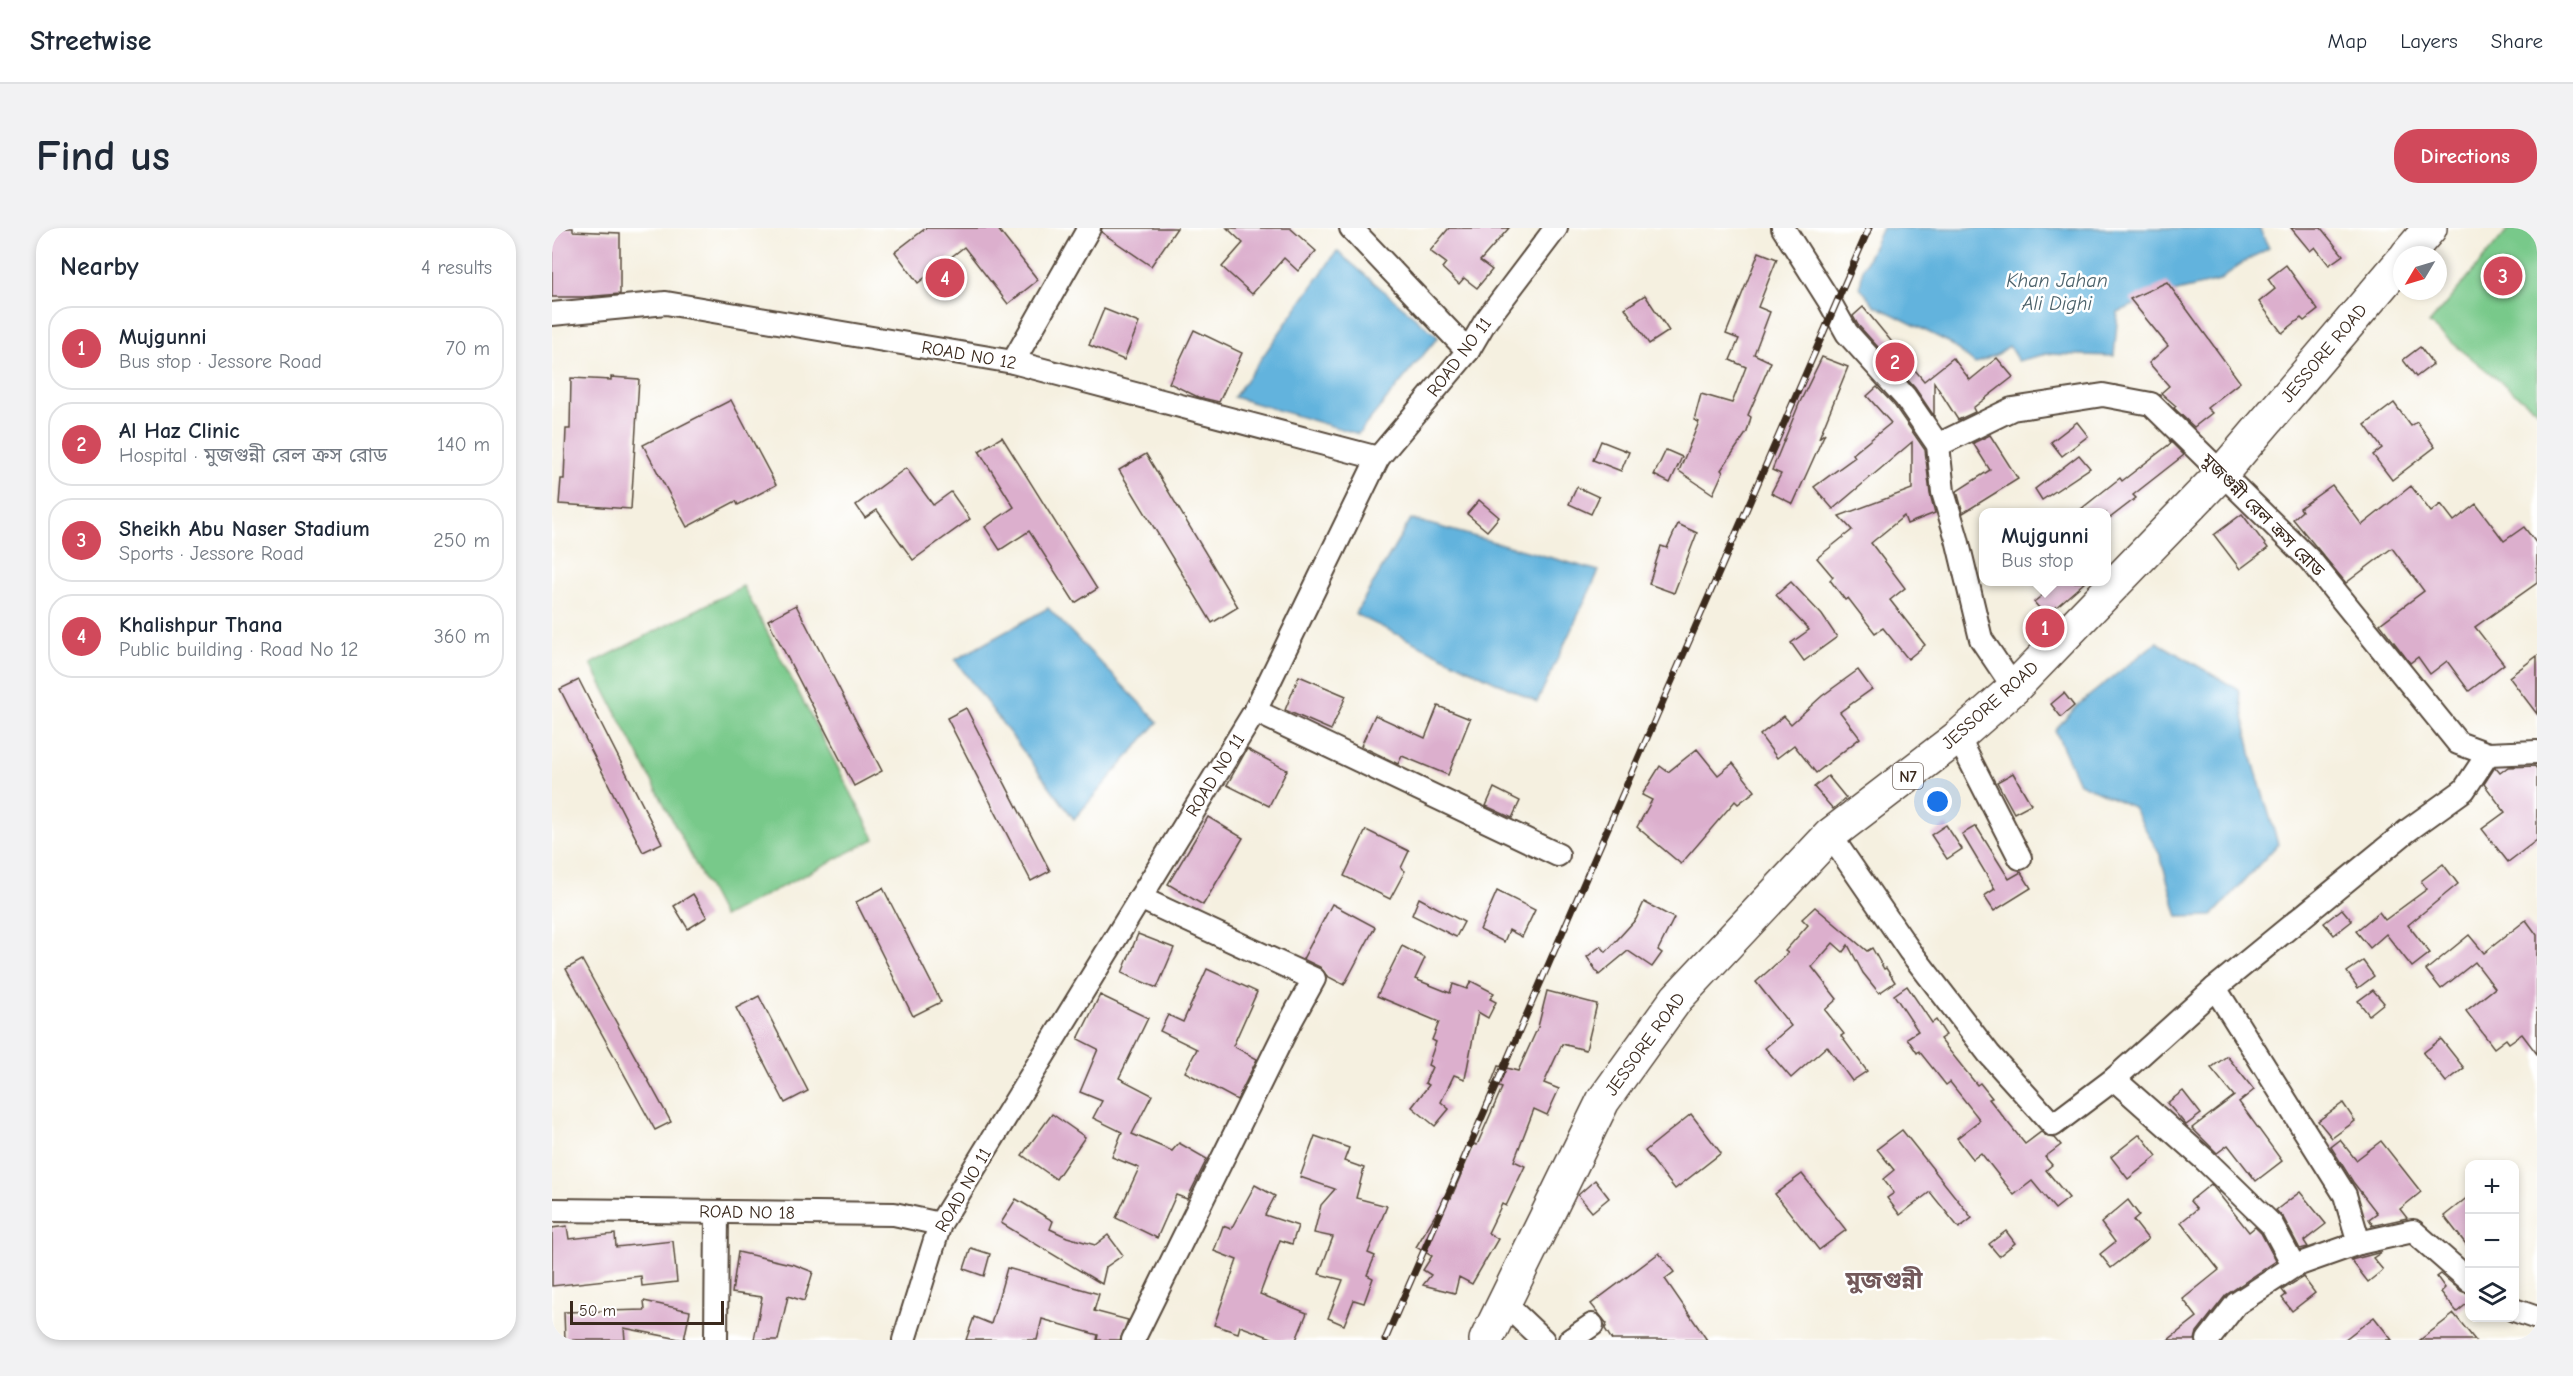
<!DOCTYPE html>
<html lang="en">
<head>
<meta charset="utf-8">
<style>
  body { margin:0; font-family:"Comic Neue","Noto Sans Bengali",sans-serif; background:#f2f2f3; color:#1f2937 }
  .controls { position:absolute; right:18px; bottom:18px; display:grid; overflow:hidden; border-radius:12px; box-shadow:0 3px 9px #0003 }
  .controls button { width:54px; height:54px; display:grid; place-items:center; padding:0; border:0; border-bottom:2px solid #e0e1e3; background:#fff; color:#1f2937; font:30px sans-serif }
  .compass { position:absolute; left:1841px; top:18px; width:54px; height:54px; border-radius:50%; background:#fff; box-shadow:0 3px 9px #0003; rotate:232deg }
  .scale { position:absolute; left:18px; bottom:15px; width:154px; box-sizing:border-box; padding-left:6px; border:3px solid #3b2a1e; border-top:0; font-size:16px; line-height:21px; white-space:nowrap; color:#3b2a1e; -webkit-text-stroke:4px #fff; paint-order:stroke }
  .you { position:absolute; left:1386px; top:574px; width:21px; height:21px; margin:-15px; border:4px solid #fff; border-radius:50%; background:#1a73e8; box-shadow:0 0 0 9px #1a73e833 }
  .badge { display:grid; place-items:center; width:39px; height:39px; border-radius:50%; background:#d1495b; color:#fff; font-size:20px; font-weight:700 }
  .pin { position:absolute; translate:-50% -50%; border:3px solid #fff; box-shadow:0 2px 6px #0006 }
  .popup { position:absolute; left:1427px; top:280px; width:132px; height:78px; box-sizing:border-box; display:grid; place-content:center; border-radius:12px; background:#fff; filter:drop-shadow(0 2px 4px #0005); font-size:20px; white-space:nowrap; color:#747a83 }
  .popup b { font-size:22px; color:#1f2937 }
  .popup::after { content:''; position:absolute; left:50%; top:100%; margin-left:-12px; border:12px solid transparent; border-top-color:#fff }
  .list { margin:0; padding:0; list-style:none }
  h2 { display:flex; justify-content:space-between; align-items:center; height:78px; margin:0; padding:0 24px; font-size:26px }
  h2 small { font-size:20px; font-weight:400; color:#747a83 }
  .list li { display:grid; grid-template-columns:39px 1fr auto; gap:18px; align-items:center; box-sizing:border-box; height:84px; margin:0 12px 12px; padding:0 12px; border:2px solid #e0e1e3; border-radius:24px }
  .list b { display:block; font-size:22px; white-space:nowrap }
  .list p { margin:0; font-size:20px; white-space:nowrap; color:#747a83 }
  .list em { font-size:20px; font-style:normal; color:#747a83 }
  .icon { flex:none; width:33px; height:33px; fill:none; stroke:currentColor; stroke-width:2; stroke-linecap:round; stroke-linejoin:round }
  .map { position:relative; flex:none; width:1985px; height:1112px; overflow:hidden; border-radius:24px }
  header { display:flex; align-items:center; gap:36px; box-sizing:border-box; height:84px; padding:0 30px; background:#fff; border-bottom:2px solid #e0e1e3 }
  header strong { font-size:28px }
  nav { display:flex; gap:33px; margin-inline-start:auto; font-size:21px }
  .intro { display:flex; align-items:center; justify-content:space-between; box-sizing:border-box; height:144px; padding:0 36px }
  h1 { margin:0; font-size:42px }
  .button { padding:15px 27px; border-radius:24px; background:#d1495b; color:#fff; font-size:21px; font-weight:700 }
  main { display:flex; gap:36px; padding:0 36px }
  aside { flex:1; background:#fff; border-radius:24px; box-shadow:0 3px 9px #0003 }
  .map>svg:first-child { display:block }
  .green { fill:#78c98a; stroke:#5a7a54; stroke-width:1.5 }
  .water { fill:#62b3dd; stroke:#4e6e7e; stroke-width:1.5 }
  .building { fill:#dcafcd }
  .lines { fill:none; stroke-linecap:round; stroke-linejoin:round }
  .minor-casing { stroke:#57483b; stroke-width:26 }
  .highway-casing { stroke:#57483b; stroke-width:36 }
  .minor { stroke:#fff; stroke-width:22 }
  .highway { stroke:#fff; stroke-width:33 }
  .rail-casing { stroke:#3b2a1e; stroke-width:7 }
  .rail { stroke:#fff; stroke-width:4.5; stroke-dasharray:14; stroke-linecap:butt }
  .labels { text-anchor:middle; stroke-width:5; stroke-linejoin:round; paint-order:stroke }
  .shield { fill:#fff; stroke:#766a62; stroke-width:1.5 }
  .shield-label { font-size:16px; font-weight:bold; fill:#3b2a1e }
  .street-label { font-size:18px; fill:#3b2a1e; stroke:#fff }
  .water-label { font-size:20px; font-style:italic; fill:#4b616a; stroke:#fff }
  .district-label { font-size:24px; font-weight:bold; fill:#73595b; stroke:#fff }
</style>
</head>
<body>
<header>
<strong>Streetwise</strong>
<nav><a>Map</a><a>Layers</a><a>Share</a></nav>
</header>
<div class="intro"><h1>Find us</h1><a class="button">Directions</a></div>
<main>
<aside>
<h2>Nearby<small>4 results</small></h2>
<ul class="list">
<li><span class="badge">1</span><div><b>Mujgunni</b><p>Bus stop · Jessore Road</p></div><em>70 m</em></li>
<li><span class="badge">2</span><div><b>Al Haz Clinic</b><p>Hospital · মুজগুন্নী রেল ক্রস রোড</p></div><em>140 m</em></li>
<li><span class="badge">3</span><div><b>Sheikh Abu Naser Stadium</b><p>Sports · Jessore Road</p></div><em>250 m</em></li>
<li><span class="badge">4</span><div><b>Khalishpur Thana</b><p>Public building · Road No 12</p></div><em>360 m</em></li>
</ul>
</aside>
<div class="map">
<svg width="1985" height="1112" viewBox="0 0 1985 1112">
  <rect width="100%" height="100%" fill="#fff"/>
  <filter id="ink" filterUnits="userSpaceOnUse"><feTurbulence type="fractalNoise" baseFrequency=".0167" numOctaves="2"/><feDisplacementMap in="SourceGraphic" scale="12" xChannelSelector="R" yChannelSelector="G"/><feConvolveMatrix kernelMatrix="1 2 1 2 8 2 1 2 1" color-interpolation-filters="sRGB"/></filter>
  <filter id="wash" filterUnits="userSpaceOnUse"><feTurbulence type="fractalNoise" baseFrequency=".008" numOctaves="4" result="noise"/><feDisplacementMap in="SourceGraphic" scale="24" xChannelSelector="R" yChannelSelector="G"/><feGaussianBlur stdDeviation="1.35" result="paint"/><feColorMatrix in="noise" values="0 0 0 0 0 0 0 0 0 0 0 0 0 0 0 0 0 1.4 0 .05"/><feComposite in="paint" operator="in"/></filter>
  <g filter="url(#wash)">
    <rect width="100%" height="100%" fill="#f5f0e0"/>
    <!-- green -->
    <g class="green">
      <polygon points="1957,0 1985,0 1985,183 1877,96"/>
      <polygon points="191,358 323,611 171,689 39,436"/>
    </g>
    <!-- water -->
    <g class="water">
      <polygon points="1330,0 1707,0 1717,20 1687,37 1667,53 1600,69 1566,84 1562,128 1494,126 1466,133 1457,118 1446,126 1423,136 1396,114 1322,77 1308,59 1311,40"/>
      <polygon points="785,23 886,109 806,206 682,169"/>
      <polygon points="859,291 1047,343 985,474 803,386"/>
      <polygon points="496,380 606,494 522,591 403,432"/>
      <polygon points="1605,414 1687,462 1700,530 1726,616 1660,688 1626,689 1608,627 1581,579 1527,555 1503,502 1527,476"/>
    </g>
    <g id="blocks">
      <!-- building -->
      <g class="building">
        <polygon points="0,0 21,0 21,3 68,5 68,66 32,69 0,69"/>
        <polygon points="374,0 445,0 486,52 456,76 412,19 366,55 343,24"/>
        <polygon points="550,0 625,0 599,38 549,4"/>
        <polygon points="675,0 738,0 764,23 746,43 732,30 700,66 670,39 691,15"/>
        <polygon points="897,0 957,0 928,33 940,42 925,60 912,50 907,56 890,40 894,35 878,23"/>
        <polygon points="1739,0 1769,0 1791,27 1777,37 1763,19 1758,23"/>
        <polygon points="1207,24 1225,31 1206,79 1218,84 1202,126 1219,134 1196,187 1199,189 1195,204 1169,242 1171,244 1161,266 1127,243 1147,194 1142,192 1149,166 1180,175 1194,139 1178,132 1187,111 1174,106"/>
        <polygon points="1734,37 1766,82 1752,93 1749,90 1730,105 1707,74 1723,61 1716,51"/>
        <polygon points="1615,54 1688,154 1655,180 1660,185 1642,199 1622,180 1624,178 1609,165 1617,158 1597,135 1616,118 1578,71"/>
        <polygon points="1093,67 1117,103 1097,116 1073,80"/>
        <polygon points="1311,79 1372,153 1401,130 1418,152 1445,130 1461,149 1421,180 1423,184 1406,192 1382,154 1382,188 1363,160 1306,97 1301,88"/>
        <polygon points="552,81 587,95 572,132 537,117"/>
        <polygon points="642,102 690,125 667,174 646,169 617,155"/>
        <polygon points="1868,119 1881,136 1864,149 1851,132"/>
        <polygon points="1270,129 1296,139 1267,210 1273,205 1241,276 1219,265 1229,246 1220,242 1247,176"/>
        <polygon points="59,149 87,151 79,281 7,276 9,251 12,251 14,201 18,201 19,150 59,152"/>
        <polygon points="1325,159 1342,177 1373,222 1378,266 1383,285 1355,296 1352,288 1319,315 1353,360 1338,372 1373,417 1356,431 1331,400 1323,405 1296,370 1293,372 1278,352 1281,349 1265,330 1300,302 1287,288 1360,261 1360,214 1281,281 1262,259 1303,229 1301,226 1339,195 1315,168"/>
        <polygon points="179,172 224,257 186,277 184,273 135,299 91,217"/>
        <polygon points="1842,175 1859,198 1865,194 1883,219 1840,252 1821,227 1830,220 1813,197"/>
        <polygon points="1525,194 1536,208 1510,228 1499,214"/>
        <polygon points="1438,207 1466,251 1411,285 1405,263 1438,242 1421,215"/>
        <polygon points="450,209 545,361 523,375 477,303 448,322 433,299 462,279 427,223"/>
        <polygon points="1617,212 1632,227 1581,267 1584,270 1554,293 1554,285 1524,285 1568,250 1570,253 1619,215"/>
        <polygon points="1049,213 1077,224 1069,243 1041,232"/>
        <polygon points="1114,222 1130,229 1118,255 1102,247"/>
        <polygon points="594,226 686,379 660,395 567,242"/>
        <polygon points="1527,227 1538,240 1490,272 1483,261"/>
        <polygon points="354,240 381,277 399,264 418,291 361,332 325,282 313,290 304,277"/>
        <polygon points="1780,257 1810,297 1859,258 1879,284 1889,276 1902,293 1924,276 1952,313 1972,299 1985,316 1985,355 1923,399 1952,436 1917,463 1895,433 1878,446 1866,429 1858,435 1828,396 1872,363 1840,320 1794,355 1741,291 1750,283 1748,280"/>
        <polygon points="1025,259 1047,269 1039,286 1017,276"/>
        <polygon points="927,272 947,289 935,303 915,286"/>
        <polygon points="1690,286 1716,320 1688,341 1662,307"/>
        <polygon points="1126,296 1145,305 1122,365 1097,356 1109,318 1115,320"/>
        <polygon points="1239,354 1270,387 1285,409 1252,433 1239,415 1257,402 1224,367"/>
        <polygon points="1484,354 1533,354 1494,388 1482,374 1493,365"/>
        <polygon points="244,377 330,543 302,558 216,392"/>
        <polygon points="1985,428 1985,486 1957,449"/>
        <polygon points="1306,442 1320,461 1288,484 1308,510 1264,545 1242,517 1225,530 1208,507 1232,488 1239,496 1270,468"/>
        <polygon points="747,448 794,468 779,502 733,482"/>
        <polygon points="27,452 110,615 91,624 8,461"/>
        <polygon points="1512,465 1522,478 1509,489 1499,476"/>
        <polygon points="886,478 918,491 896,547 850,528 846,536 809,518 823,487 873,510"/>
        <polygon points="414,480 498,643 479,653 395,490"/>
        <polygon points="695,521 735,542 717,578 675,557"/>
        <polygon points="1145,521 1166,547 1181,535 1203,563 1186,576 1183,573 1129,636 1085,599 1100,572 1090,567 1108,538 1116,544"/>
        <polygon points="1983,538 1985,541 1985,612 1956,634 1930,601 1953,584 1932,556 1943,539 1948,545 1956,539"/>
        <polygon points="1461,545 1479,576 1462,585 1445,554"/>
        <polygon points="1276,548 1294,570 1281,581 1262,559"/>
        <polygon points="942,560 968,573 960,590 934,578"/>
        <polygon points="656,589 691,610 651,677 616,656"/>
        <polygon points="1394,597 1410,621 1395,631 1379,607"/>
        <polygon points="1424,598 1457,651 1469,644 1479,660 1442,683 1432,668 1443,661 1410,606"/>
        <polygon points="814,602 857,623 849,640 853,643 838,671 792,648"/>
        <polygon points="1891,636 1906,656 1856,697 1878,725 1860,739 1834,706 1818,720 1804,703 1827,684 1833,692 1875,661 1869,653"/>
        <polygon points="331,660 389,774 361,788 304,674"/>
        <polygon points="945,663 983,682 970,709 957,702 952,714 928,702"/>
        <polygon points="141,666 155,689 136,701 122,678"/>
        <polygon points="867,670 912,694 904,709 860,687"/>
        <polygon points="1092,674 1122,690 1106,722 1110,725 1100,739 1076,723 1047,747 1035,729 1049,718 1054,724 1084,691"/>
        <polygon points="780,676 823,699 792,757 775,748 768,739 751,731"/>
        <polygon points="1263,679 1315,723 1320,720 1332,741 1334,740 1343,754 1327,765 1311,745 1296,717 1291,724 1281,715 1260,739 1285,771 1273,782 1292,806 1289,808 1315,843 1300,853 1275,818 1239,850 1213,820 1239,798 1204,754 1236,725 1233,723 1256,697 1250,691"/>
        <polygon points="1790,681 1800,693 1782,707 1772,695"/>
        <polygon points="1974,692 1985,707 1985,826 1970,806 1957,815 1954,811 1942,820 1914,783 1943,760 1923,734 1889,761 1874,742 1917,707 1932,725"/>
        <polygon points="586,706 622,720 605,760 570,745"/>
        <polygon points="850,718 873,730 863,751 898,765 901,756 915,761 919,753 942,765 938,771 944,774 936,790 926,784 913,851 902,847 889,874 897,881 883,898 860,879 877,857 873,855 880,839 876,837 884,814 880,812 887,794 825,768"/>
        <polygon points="30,732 119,894 103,902 14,741"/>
        <polygon points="1811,733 1822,748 1806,760 1795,744"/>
        <polygon points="655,741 705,764 681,818 705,831 685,872 633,844 645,821 608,803 616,787 631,794"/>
        <polygon points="1355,758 1380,795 1384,792 1394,807 1388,811 1425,857 1428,855 1440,870 1437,871 1473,916 1489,904 1496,909 1503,910 1509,917 1493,929 1500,937 1494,942 1517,970 1503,981 1480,953 1462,967 1429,925 1421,931 1405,910 1428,892 1398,854 1394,857 1367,823 1365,825 1355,810 1366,803 1342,767"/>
        <polygon points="1821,762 1832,775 1817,787 1806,773"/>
        <polygon points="995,763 1045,776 1034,822 1010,816 992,855 1007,861 995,887 982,881 962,933 973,938 954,978 950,976 936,1005 946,1011 920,1056 907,1049 903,1065 871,1057 879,1047 871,1042 880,1028 864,1019 895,967 899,970 922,916 925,917 950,860 939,856 946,838 966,843 986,799"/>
        <polygon points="548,767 596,790 567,850 600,867 580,906 620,923 627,915 655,931 635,971 624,967 605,1010 564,990 587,940 560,929 570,904 541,890 550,873 528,864 546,821 526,811"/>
        <polygon points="207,768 256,863 233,875 184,780"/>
        <polygon points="1889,811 1912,840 1894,854 1871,825"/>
        <polygon points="1675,828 1702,862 1687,874 1730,933 1704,953 1676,917 1665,925 1640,900 1682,868 1659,840"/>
        <polygon points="1631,863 1649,886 1634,897 1615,875"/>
        <polygon points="1791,875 1803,893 1780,910 1766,893"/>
        <polygon points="500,886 533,909 504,951 470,927"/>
        <polygon points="1139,886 1169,925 1123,961 1093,923"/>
        <polygon points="1350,902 1420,990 1407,1000 1378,964 1348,987 1335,970 1342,965 1331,951 1342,942 1325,921"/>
        <polygon points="1588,906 1605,928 1576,951 1559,929"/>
        <polygon points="763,908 797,920 792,933 812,940 804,970 835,978 816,1025 823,1028 815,1047 821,1050 812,1075 802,1072 792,1097 776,1090 791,1052 767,1046 781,1009 762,1005 769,977 783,961 748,949"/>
        <polygon points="1788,912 1804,932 1829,913 1869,964 1848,981 1855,990 1819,998 1821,997 1817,991 1825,985 1801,954 1779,919"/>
        <polygon points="1250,946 1294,1002 1267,1022 1223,966"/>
        <polygon points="1043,952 1057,970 1040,984 1026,967"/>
        <polygon points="1659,956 1697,1004 1703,999 1709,1005 1724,1033 1674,1067 1645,1104 1643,1112 1616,1112 1645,1089 1631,1071 1667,1042 1629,994 1645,981 1638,973"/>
        <polygon points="703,957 723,968 713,987 746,998 740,1016 728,1012 708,1066 755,1085 744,1112 725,1112 688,1098 686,1105 662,1097 685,1032 662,1023 671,998 679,1001"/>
        <polygon points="1748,964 1774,996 1752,1013 1756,1019 1748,1021 1732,991 1724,982"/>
        <polygon points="1917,968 1917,1020 1892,988"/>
        <polygon points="464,971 501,993 498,1001 515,1009 543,1017 556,1007 571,1027 554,1039 550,1056 449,995"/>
        <polygon points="1576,972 1587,987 1581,992 1596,1011 1559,1040 1548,1026 1563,1014 1549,995"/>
        <polygon points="15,998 17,1011 63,1006 64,1019 121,1013 125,1054 90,1058 89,1048 0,1058 0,1000"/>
        <polygon points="1454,1003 1463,1015 1447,1028 1437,1016"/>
        <polygon points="419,1020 438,1026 432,1048 412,1041"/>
        <polygon points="186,1024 243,1037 261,1044 252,1073 236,1068 226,1112 202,1112 210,1069 180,1065"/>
        <polygon points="1830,1024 1821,1030 1831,1042 1816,1054 1799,1032"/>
        <polygon points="1107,1025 1122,1044 1113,1051 1155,1112 1060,1112 1053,1101 1055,1096 1039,1076"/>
        <polygon points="455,1040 547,1066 542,1083 576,1092 568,1112 545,1112 546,1107 490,1091 485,1112 414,1112 422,1089 439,1096"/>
        <polygon points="1889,1046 1909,1063 1917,1066 1917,1074 1905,1084 1889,1064 1893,1060 1885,1049"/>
        <polygon points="1751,1049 1763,1065 1740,1083 1730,1070 1734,1067 1730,1062"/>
        <polygon points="92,1073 138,1083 132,1112 72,1100 73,1112 13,1112 12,1084 93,1082"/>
        <polygon points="1902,1086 1923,1112 1868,1112"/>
        <polygon points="1822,1089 1840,1112 1792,1112"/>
      </g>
    </g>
  </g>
  <g filter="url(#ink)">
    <use href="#blocks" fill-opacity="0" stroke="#57483b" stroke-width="1.5"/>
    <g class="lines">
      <defs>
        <g id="minor">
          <polyline points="799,0 916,123"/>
          <polyline points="1231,0 1276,71 1295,105 1353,169 1386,217 1391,264 1405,311 1429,411 1462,460"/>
          <polyline points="0,86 114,75 461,134 826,230"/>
          <polyline points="461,134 537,0"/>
          <polyline points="1386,217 1460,181 1551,167 1599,176 1758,332 1906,515 1936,526 1985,524"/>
          <polyline points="703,483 1006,627"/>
          <polyline points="1406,509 1468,630"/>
          <polyline points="1278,607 1357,722 1437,826 1501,897 1562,851 1663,760 1793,967 1807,1015"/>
          <polyline points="1663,760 1855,603 1912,562 1936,526"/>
          <polyline points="1562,851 1652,931 1720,997 1742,1038"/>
          <polyline points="0,982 342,986 388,996"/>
          <polyline points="952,1075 991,1112"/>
          <polyline points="1962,1082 1985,1090"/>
          <polyline points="164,1112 165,984"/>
          <polyline points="352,1112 388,996 703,483 826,230 916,123 933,94 1004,0"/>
          <polyline points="581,1112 735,800 762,751 588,670"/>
          <polyline points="1018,1112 1040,1097"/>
          <polyline points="1656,1112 1684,1076 1742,1038 1807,1015 1861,1003 1918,1053"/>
        </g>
        <g id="highway">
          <polyline points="1855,27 1878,0"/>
          <polyline points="934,1112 1051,873 1125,770 1278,607 1406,509 1462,460 1670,245 1850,33"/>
        </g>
      </defs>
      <!-- minor casing -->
      <use href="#minor" class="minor-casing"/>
      <!-- highway casing -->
      <use href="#highway" class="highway-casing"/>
      <!-- minor -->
      <use href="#minor" class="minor"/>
      <!-- highway -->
      <use href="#highway" class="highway"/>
      <defs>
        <polyline id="rail" points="833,1112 1317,0"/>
      </defs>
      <!-- rail casing -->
      <use href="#rail" class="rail-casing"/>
      <!-- rail -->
      <use href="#rail" class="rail"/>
    </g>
  </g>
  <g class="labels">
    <!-- shield labels -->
    <rect class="shield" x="1341" y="535" width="30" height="26" rx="4.5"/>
    <g class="shield-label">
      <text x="1356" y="554">N7</text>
    </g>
    <!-- street labels -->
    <g class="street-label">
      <text transform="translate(1772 125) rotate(-50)" y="6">JESSORE ROAD</text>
      <text transform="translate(417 127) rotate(10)" y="6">ROAD NO 12</text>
      <text transform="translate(907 129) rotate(-53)" y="6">ROAD NO 11</text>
      <text transform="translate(1711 287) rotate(45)" y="6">মুজগুন্নী রেল ক্রস রোড</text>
      <text transform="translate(1438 477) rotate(-42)" y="6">JESSORE ROAD</text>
      <text transform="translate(663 547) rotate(-58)" y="6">ROAD NO 11</text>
      <text transform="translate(1093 816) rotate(-54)" y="6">JESSORE ROAD</text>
      <text transform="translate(411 962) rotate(-60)" y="6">ROAD NO 11</text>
      <text transform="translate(195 984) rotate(1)" y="6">ROAD NO 18</text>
    </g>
    <!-- water labels -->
    <g class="water-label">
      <text x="1505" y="59">Khan Jahan<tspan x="1505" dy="23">Ali Dighi</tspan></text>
    </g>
    <!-- district labels -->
    <g class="district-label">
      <text x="1332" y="1060">মুজগুন্নী</text>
    </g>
  </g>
</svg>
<div class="controls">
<button>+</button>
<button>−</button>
<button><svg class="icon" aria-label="layers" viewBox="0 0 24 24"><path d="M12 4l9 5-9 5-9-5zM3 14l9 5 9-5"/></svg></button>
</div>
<svg class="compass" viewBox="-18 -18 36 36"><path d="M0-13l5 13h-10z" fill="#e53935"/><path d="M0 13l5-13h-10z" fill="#747a83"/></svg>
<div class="scale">50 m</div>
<div class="you"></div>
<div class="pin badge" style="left:1493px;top:400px">1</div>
<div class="popup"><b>Mujgunni</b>Bus stop</div>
<div class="pin badge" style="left:1343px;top:134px">2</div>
<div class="pin badge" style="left:1951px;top:48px">3</div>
<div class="pin badge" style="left:393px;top:50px">4</div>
</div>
</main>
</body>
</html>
